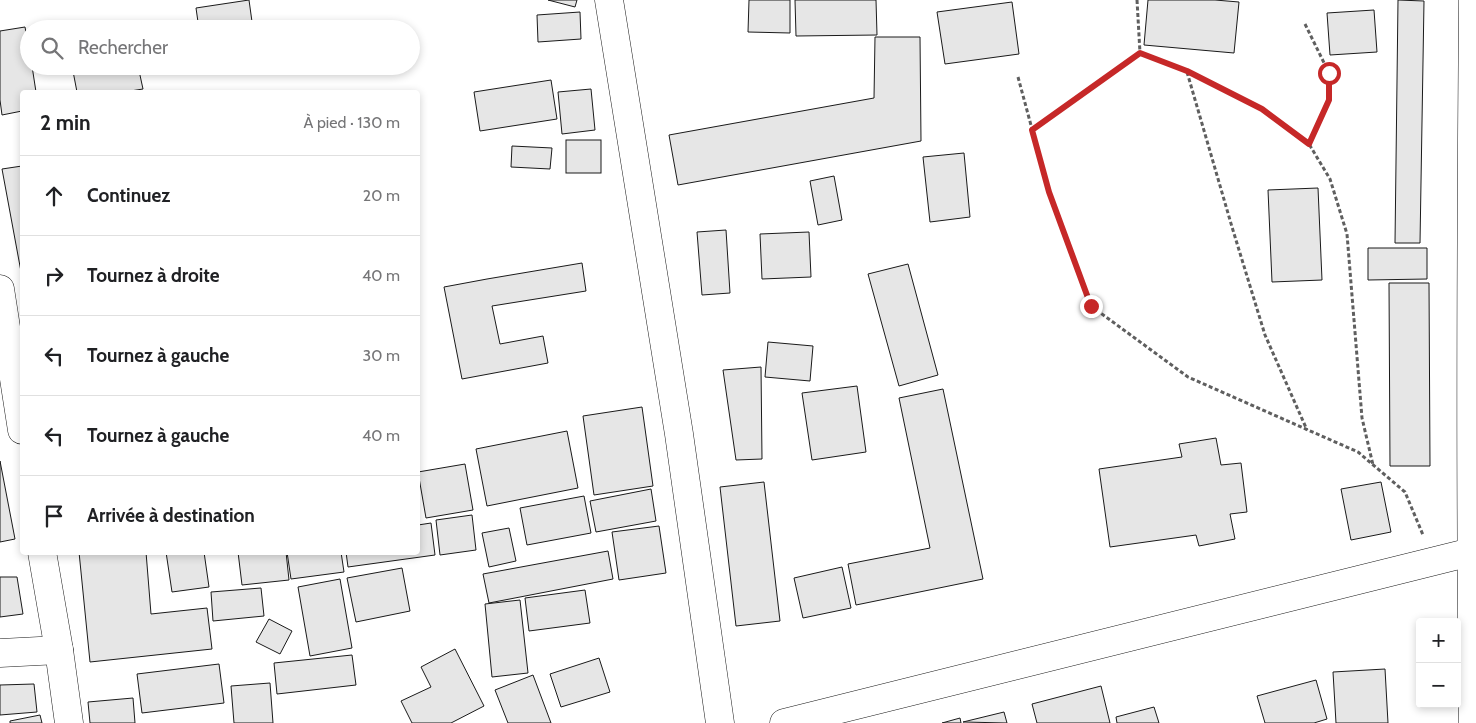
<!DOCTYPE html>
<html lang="fr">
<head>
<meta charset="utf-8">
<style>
  body { margin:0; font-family:Cabin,sans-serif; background:#f2f2f2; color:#202124 }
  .controls { position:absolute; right:15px; bottom:15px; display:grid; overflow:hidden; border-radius:5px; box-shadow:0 2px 8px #0003 }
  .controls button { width:45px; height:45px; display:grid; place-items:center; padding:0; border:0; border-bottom:1px solid #e0e0e0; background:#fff; color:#202124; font:25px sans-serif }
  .stop { position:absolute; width:15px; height:15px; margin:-11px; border:4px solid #c62828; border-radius:50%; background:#fff }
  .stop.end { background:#c62828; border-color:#fff; box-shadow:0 1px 5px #0008 }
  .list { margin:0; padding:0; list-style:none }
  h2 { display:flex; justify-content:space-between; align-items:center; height:65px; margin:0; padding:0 20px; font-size:21px }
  h2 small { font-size:16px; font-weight:400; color:#757577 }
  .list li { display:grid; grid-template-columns:32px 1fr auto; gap:15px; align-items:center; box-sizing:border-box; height:80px; padding:0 20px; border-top:1px solid #e0e0e0 }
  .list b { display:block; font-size:19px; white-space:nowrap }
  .list em { font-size:16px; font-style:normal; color:#757577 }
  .icon { flex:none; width:28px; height:28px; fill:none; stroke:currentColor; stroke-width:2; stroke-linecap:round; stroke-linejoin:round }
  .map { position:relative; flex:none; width:1476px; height:723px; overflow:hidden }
  .search { position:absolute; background:#fff; box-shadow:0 2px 8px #0003; left:20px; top:20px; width:400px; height:55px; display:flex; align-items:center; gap:12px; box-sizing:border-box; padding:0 18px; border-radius:28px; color:#757577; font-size:19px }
  .panel { position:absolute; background:#fff; box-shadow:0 2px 8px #0003; left:20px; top:90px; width:400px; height:465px; border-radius:5px }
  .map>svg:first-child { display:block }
  .building { fill:#e6e6e6; stroke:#1a1a1a }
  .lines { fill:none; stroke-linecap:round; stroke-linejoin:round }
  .street-casing { stroke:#1a1a1a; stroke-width:29 }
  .secondary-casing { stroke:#1a1a1a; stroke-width:29 }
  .highway-casing { stroke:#1a1a1a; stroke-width:29 }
  .path { stroke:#5f5f5f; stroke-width:3; stroke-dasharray:4 2.5; stroke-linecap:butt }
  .street { stroke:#fff; stroke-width:28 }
  .secondary { stroke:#fff; stroke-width:28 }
  .highway { stroke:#fff; stroke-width:28 }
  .route { stroke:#c62828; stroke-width:6 }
</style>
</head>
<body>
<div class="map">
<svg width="1476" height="723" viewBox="0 0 1476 723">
  <rect width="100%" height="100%" fill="#fff"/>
  <!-- building -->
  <g class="building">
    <polygon points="249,0 253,29 199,29 196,8"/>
    <polygon points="548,0 577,0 575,7"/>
    <polygon points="749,0 790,0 790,33 748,32"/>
    <polygon points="795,0 876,0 877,35 796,36"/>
    <polygon points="1148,0 1215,0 1239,2 1234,53 1144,45"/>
    <polygon points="1398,0 1424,1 1420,243 1395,243"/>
    <polygon points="1012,2 1019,54 945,64 937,12"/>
    <polygon points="1374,10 1377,52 1330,55 1327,13"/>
    <polygon points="580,12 581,39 538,42 537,15"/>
    <polygon points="25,27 29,49 29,66 32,66 36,92 22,92 22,111 2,115 0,100 0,31"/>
    <polygon points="875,37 920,37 921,141 678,185 669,135 874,98"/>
    <polygon points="72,66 138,66 143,89 124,92 77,92"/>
    <polygon points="205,66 258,66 259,67 206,74"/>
    <polygon points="551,80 557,119 480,131 474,92"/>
    <polygon points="591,89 595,130 562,134 558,92"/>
    <rect x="566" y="140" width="35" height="33"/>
    <polygon points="512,146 552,148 550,169 511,167"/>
    <polygon points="964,153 970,217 930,222 923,157"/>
    <polygon points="22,166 22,277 2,169"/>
    <polygon points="834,176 842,220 818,225 810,181"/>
    <polygon points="1318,188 1322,280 1272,282 1268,190"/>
    <polygon points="726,230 730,293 702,295 697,232"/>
    <polygon points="809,232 811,277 762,279 760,234"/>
    <polygon points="1368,248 1427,248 1427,279 1368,280"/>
    <polygon points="582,263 586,291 492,306 500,344 543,336 548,363 462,379 444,287 487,279"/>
    <polygon points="908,264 938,375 899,386 868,274"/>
    <polygon points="1389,283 1429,283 1430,466 1390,466"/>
    <polygon points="768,342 813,346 810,381 765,377"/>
    <polygon points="761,367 762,459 736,460 723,370"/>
    <polygon points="857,386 866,452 812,460 802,393"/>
    <polygon points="943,389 983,579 856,605 848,564 930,548 899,398"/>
    <polygon points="642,407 653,486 594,495 583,416"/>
    <polygon points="567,431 578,488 487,506 476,449"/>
    <polygon points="1216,438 1221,465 1241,463 1247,512 1230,514 1235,539 1199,546 1196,535 1110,547 1099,469 1182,457 1179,444"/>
    <polygon points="0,461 15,539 0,542"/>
    <polygon points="465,464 473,510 426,518 418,472"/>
    <polygon points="764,482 780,621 736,626 720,487"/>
    <polygon points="1381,482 1391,532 1351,540 1341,489"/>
    <polygon points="651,489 656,521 596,532 590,501"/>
    <polygon points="584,496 591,533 527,545 520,508"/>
    <polygon points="472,515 476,550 440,555 436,520"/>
    <polygon points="431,523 435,555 348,567 346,552 418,552 418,525"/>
    <polygon points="659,526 666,573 619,580 612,532"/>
    <polygon points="509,528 516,561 489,567 482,533"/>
    <polygon points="608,551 613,579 489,603 483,574"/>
    <polygon points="79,552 146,552 151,614 207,608 212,649 90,662"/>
    <polygon points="166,552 204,552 209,587 172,592"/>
    <polygon points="238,552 286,552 289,580 242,585"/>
    <polygon points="287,552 341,552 344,572 291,579"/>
    <polygon points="842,567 851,608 803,618 794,578"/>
    <polygon points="402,568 410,611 356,622 347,578"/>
    <polygon points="0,577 17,577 23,614 0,617"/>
    <polygon points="340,579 352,648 310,656 298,587"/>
    <polygon points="261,588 264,616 213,621 211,592"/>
    <polygon points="585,590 590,623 529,631 525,598"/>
    <polygon points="520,600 528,673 492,677 485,604"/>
    <polygon points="269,619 292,631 280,654 256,642"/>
    <polygon points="455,649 484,706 451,723 412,723 401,701 431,687 421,667"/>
    <polygon points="352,655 356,685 277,694 274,663"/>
    <polygon points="599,658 610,692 561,707 550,674"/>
    <polygon points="219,664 224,703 142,713 137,674"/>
    <polygon points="1385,669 1388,723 1336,723 1333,672"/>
    <polygon points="533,675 551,723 508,723 495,690"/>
    <polygon points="1316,680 1327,719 1314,723 1265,723 1257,696"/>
    <polygon points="270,683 273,723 234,723 231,686"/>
    <polygon points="34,684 37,712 0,715 0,685"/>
    <polygon points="1101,686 1110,723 1037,723 1032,704"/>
    <polygon points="133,698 135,723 90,723 88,702"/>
    <polygon points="1154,707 1159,723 1117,723 1116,717"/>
    <polygon points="1004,712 1007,723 963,722"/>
    <polygon points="40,715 42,723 10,723 10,721"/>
    <polygon points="960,718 961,723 942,723"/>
  </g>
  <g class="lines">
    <defs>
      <g id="street">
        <polyline points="609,0 679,434 720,723"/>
        <polyline points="0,289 22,430"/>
        <polyline points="42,552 59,650 69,723"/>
        <polyline points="0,653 59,650"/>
      </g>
      <polyline id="secondary" points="784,723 1471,552"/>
      <path id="highway" d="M1473 0C1471 241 1470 482 1473 723"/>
    </defs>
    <!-- street casing -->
    <use href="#street" class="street-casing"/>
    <!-- secondary casing -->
    <use href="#secondary" class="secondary-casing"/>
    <!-- highway casing -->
    <use href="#highway" class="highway-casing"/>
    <!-- path -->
    <g class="path">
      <polyline points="1137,0 1140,53 1187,71 1262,109 1309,144 1330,179 1347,234 1362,418 1373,465"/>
      <polyline points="1305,24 1329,73 1329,100 1309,144"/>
      <polyline points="1187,72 1232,227 1265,335 1307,430"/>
      <polyline points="1018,77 1049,192 1091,306 1188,377 1358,452 1405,492 1423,535"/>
      <polyline points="1032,130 1140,53"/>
    </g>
    <!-- street -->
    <use href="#street" class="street"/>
    <!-- secondary -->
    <use href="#secondary" class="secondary"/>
    <!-- highway -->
    <use href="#highway" class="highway"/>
  </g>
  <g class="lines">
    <!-- route -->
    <polyline class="route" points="1091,306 1049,192 1032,130 1140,53 1187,71 1262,109 1309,144 1329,100 1329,73"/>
  </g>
</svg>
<div class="controls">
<button>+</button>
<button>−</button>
</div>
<div class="stop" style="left:1329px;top:73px"></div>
<div class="stop end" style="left:1091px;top:306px"></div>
<div class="search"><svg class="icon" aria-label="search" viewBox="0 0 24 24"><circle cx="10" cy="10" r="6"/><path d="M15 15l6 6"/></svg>Rechercher</div>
<section class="panel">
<h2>2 min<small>À pied · 130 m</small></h2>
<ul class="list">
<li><svg class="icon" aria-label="ahead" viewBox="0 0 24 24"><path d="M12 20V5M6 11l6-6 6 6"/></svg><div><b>Continuez</b></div><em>20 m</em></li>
<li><svg class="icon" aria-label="right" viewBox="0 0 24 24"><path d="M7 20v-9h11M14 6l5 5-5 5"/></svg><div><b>Tournez à droite</b></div><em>40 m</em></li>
<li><svg class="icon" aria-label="left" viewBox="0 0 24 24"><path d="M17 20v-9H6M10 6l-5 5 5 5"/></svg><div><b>Tournez à gauche</b></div><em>30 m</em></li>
<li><svg class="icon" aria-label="left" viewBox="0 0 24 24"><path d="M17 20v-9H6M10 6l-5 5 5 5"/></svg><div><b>Tournez à gauche</b></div><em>40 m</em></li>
<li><svg class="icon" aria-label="arrive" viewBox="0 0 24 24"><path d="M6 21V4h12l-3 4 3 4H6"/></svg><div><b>Arrivée à destination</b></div></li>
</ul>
</section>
</div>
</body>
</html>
